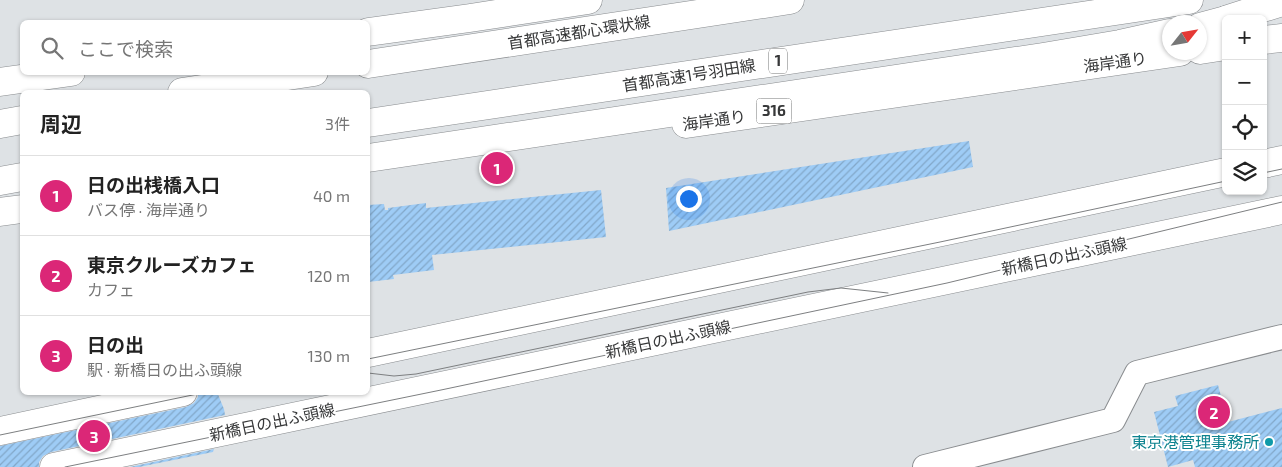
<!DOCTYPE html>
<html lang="ja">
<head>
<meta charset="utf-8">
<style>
  body { margin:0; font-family:"Exo 2","Noto Sans JP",sans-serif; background:#f6f6f6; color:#222 }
  .controls { position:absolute; right:15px; top:15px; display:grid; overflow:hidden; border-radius:8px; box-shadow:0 1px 4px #0004 }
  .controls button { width:45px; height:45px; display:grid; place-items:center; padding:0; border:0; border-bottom:1px solid #e0e0e0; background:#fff; color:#222; font:25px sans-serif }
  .compass { position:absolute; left:1162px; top:15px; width:45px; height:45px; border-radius:50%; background:#fff; box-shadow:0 1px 4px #0004; rotate:59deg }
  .you { position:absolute; left:688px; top:198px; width:18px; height:18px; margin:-12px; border:4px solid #fff; border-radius:50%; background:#1a73e8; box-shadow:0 0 0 8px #1a73e833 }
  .badge { display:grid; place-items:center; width:32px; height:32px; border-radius:50%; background:#db2777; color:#fff; font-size:16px; font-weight:700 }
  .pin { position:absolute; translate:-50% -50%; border:2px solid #fff; box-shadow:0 1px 5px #0006 }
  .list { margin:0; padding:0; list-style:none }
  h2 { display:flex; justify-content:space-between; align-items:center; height:65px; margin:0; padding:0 20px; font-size:21px }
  h2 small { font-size:16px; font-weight:400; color:#767676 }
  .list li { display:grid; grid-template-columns:32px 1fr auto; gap:15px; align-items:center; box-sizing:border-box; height:80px; padding:0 20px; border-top:1px solid #e0e0e0 }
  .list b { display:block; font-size:19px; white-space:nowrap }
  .list p { margin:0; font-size:16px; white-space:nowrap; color:#767676 }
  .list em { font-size:16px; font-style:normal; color:#767676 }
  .icon { flex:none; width:28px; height:28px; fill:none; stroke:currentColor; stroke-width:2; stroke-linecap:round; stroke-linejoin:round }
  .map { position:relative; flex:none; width:1282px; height:467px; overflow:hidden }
  .search { position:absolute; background:#fff; box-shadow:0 1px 4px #0004; left:20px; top:20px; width:350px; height:55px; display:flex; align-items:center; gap:12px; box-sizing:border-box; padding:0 18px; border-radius:8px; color:#767676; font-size:19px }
  .panel { position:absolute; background:#fff; box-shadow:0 1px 4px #0004; left:20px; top:90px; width:350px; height:305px; border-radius:8px }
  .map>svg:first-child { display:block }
  .building { fill:url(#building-hatch) }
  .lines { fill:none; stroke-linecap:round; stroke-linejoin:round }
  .pedestrian-casing { stroke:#898c8f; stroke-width:26 }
  .secondary-casing { stroke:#898c8f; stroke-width:29 }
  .primary-casing { stroke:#898c8f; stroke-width:29 }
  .motorway-casing { stroke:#898c8f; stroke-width:29 }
  .pedestrian { stroke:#fff; stroke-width:24 }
  .secondary { stroke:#fff; stroke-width:28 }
  .primary { stroke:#fff; stroke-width:28 }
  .motorway { stroke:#fff; stroke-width:28 }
  .tram { stroke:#7d7f81; stroke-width:1 }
  .culture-dot { fill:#0f9aa8; stroke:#fff; stroke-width:2 }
  .labels { text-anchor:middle; stroke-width:4; stroke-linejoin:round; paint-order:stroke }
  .shield { fill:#fff; stroke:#737474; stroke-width:1 }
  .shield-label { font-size:15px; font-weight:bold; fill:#373839 }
  .street-label { font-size:16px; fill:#373839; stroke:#fff }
  .culture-label { font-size:16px; fill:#0d838f; stroke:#fff; text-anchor:end }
</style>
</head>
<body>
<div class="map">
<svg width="1282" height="467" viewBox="0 0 1282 467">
  <defs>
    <pattern id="building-hatch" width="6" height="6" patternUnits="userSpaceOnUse" patternTransform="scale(1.25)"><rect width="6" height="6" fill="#9eccf6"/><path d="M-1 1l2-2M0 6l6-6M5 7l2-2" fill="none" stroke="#82a7c8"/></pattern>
  </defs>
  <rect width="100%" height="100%" fill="#dee2e5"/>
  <!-- building -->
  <g class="building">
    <polygon points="969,141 973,167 669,231 666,188"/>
    <polygon points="601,190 606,237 432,255 434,270 393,275 394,279 368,282 368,205 384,204 385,210 388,210 388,208 426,203 426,208"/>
    <polygon points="1218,385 1228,422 1282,408 1282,467 1195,467 1193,460 1168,467 1154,412 1178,406 1175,396"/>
    <polygon points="198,392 217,392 224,409 225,415 51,452 43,456 39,462 39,467 0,467 0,446 186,407 194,403 198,397"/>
    <polygon points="214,449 213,452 139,467 130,467"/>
  </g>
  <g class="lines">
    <defs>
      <polyline id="pedestrian" points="925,467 1113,420 1137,373 1282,337"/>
      <g id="secondary">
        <polyline points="1263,164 1282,160"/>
        <polyline points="368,353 1226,172"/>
        <polyline points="0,431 183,392"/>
        <polyline points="54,467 1282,210"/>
      </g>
      <g id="primary">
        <polyline points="368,32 470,18 588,0"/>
        <polyline points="1263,40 1282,38"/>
        <polyline points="1200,50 1226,46"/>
        <polyline points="0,82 71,72"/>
        <polyline points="686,124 1180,52"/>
      </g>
      <g id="motorway">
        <polyline points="1228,19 1282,2"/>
        <polyline points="1200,27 1226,20"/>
        <polyline points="368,64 790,0"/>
        <polyline points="182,92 314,72"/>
        <polyline points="368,123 1189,0"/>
        <polyline points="0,124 22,120"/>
        <polyline points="368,158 1043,57 1120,44 1170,33"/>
        <polyline points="0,181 22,177"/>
        <polyline points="0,212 22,209"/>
      </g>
    </defs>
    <!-- pedestrian casing -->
    <use href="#pedestrian" class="pedestrian-casing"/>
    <!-- secondary casing -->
    <use href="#secondary" class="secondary-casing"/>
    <!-- primary casing -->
    <use href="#primary" class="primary-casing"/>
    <!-- motorway casing -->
    <use href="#motorway" class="motorway-casing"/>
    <!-- pedestrian -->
    <use href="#pedestrian" class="pedestrian"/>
    <!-- secondary -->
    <use href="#secondary" class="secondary"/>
    <!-- primary -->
    <use href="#primary" class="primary"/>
    <!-- motorway -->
    <use href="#motorway" class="motorway"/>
    <!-- tram -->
    <g class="tram">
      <polyline points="1263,173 1282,169"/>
      <polyline points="368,359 940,242 1226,181"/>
      <polyline points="368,373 394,376 416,374 808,292 841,288 888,293"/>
      <polyline points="0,435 207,392"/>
      <polyline points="65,467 441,390 947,283 1282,202"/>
    </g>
  </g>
  <!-- markers -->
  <circle class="culture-dot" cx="1269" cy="442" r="5"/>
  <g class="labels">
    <!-- shield labels -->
    <g class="shield">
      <rect x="769" y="48.5" width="18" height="25" rx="4"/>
      <rect x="756.5" y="98.5" width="35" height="25" rx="4"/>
    </g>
    <g class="shield-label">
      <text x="778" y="66">1</text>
      <text x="774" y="116">316</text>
    </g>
    <!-- street labels -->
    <g class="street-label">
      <text transform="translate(579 32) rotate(-9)" y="6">首都高速都心環状線</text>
      <text transform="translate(1115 62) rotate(-8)" y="6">海岸通り</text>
      <text transform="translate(689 75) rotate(-9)" y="6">首都高速1号羽田線</text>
      <text transform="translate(714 120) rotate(-8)" y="6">海岸通り</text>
      <text transform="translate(1064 256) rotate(-12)" y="6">新橋日の出ふ頭線</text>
      <text transform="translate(668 339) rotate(-12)" y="6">新橋日の出ふ頭線</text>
      <text transform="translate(272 422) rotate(-12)" y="6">新橋日の出ふ頭線</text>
    </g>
    <!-- culture labels -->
    <g class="culture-label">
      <text x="1259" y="448">東京港管理事務所</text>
    </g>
  </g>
</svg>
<div class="controls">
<button>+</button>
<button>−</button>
<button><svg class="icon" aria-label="locate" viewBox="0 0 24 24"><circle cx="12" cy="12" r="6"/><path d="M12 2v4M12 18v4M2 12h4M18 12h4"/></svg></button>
<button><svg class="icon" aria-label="layers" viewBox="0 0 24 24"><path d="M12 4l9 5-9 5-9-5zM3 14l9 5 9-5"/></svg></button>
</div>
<svg class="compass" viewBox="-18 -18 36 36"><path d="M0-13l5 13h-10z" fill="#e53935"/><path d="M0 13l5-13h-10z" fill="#767676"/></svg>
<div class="you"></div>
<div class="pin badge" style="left:497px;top:168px">1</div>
<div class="pin badge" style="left:1214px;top:412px">2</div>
<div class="pin badge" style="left:94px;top:436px">3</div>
<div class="search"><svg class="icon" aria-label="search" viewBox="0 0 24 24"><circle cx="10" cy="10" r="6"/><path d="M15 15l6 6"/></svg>ここで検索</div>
<section class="panel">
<h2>周辺<small>3件</small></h2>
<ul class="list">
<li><span class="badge">1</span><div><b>日の出桟橋入口</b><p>バス停 · 海岸通り</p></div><em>40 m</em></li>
<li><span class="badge">2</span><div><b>東京クルーズカフェ</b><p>カフェ</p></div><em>120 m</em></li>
<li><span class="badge">3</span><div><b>日の出</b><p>駅 · 新橋日の出ふ頭線</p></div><em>130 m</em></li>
</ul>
</section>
</div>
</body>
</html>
